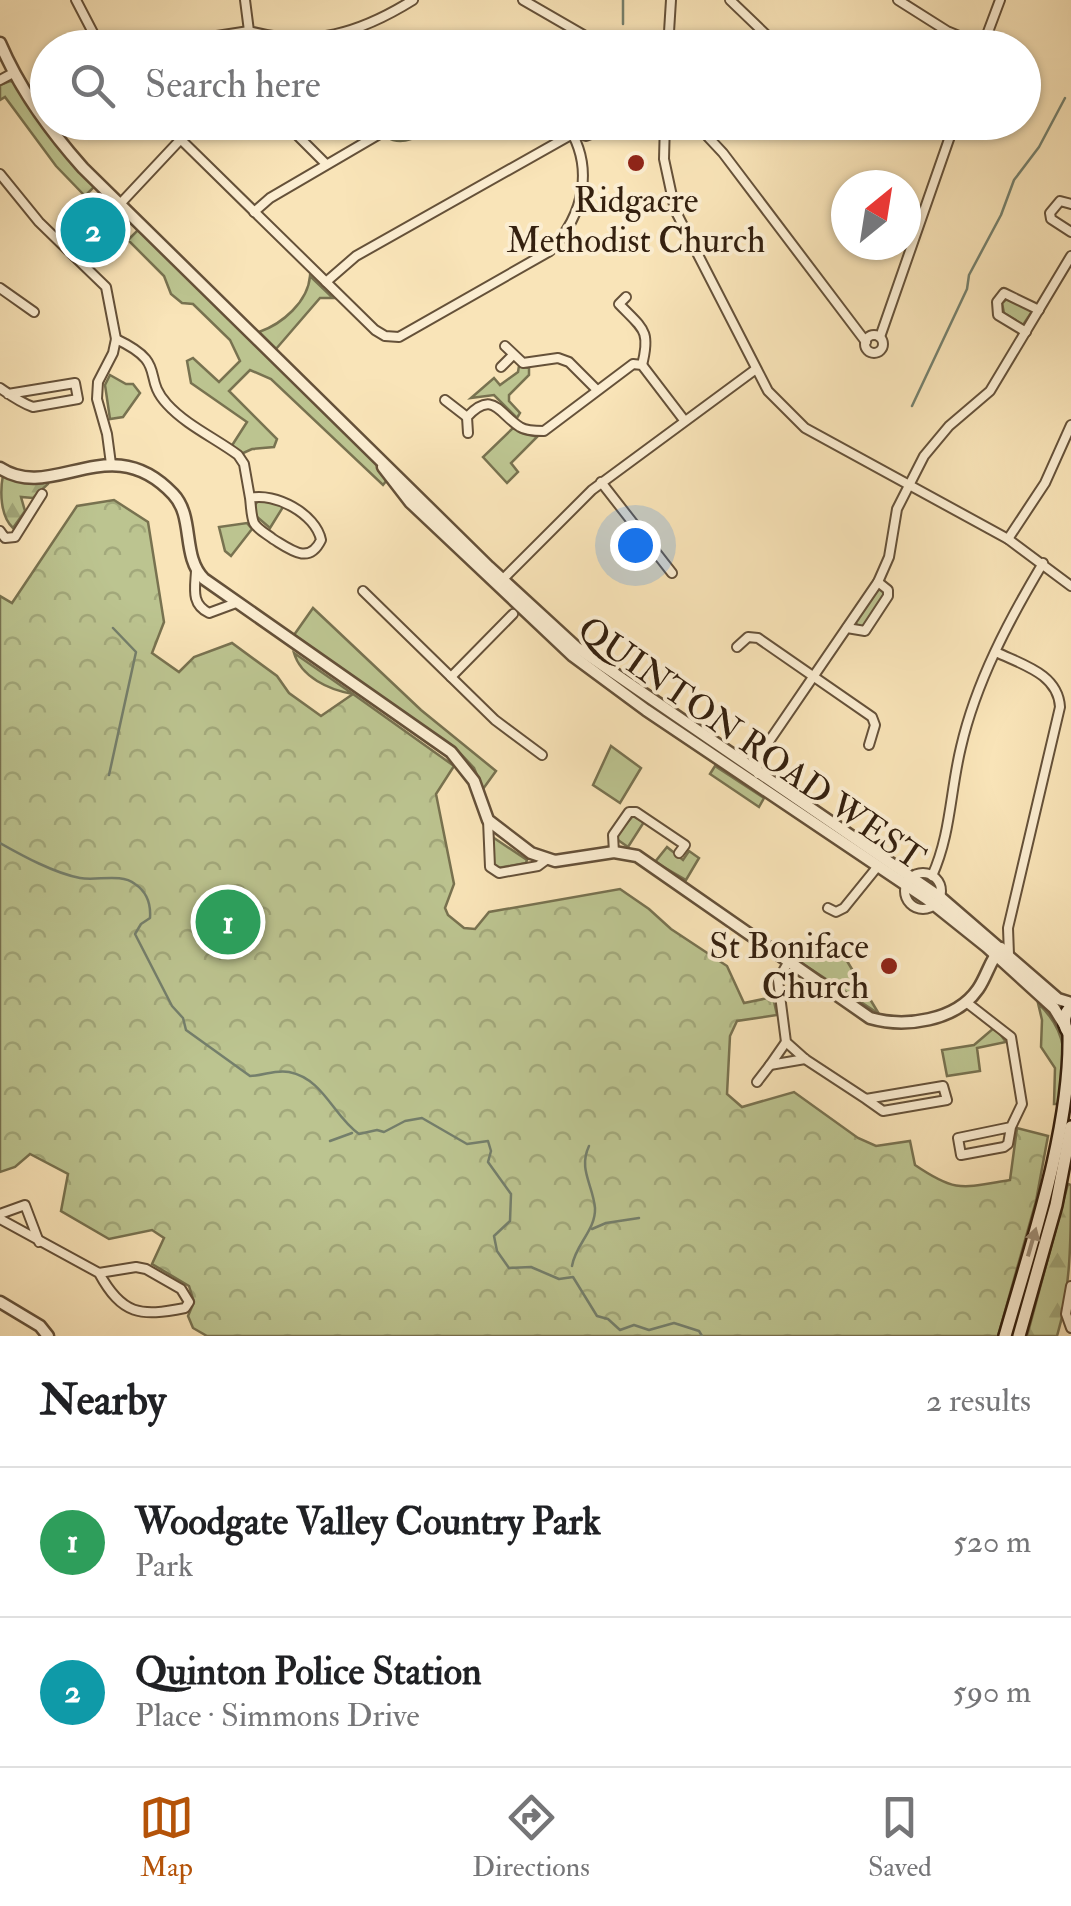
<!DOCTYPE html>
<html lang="en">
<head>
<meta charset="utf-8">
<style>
  body { margin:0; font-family:"IM FELL Double Pica",serif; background:#f2f2f2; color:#202124 }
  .compass { position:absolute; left:831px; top:170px; width:90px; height:90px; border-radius:50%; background:#fff; box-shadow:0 2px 8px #0004; rotate:30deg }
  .you { position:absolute; left:635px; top:545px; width:35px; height:35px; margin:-25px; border:8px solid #fff; border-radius:50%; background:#1a73e8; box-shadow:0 0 0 15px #1a73e833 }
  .badge { display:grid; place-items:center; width:65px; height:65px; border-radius:50%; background:#b45309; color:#fff; font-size:32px; font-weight:700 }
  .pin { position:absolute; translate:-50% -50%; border:5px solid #fff; box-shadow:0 2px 10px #0006 }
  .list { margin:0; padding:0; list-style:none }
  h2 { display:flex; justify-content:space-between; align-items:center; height:130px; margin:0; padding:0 40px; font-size:42px }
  h2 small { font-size:32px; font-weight:400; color:#757577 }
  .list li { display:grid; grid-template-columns:65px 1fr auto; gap:30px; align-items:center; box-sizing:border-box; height:150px; padding:0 40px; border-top:2px solid #e0e0e0 }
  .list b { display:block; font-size:38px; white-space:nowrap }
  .list p { margin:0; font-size:32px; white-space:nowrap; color:#757577 }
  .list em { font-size:32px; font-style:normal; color:#757577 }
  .icon { flex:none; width:55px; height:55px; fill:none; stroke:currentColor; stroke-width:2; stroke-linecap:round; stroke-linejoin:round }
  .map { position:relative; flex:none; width:1071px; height:1336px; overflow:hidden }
  .search { position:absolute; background:#fff; box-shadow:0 2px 8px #0004; left:30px; right:30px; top:30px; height:110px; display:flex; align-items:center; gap:25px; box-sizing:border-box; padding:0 35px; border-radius:55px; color:#757577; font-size:38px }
  .sheet { height:430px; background:#fff }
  nav { display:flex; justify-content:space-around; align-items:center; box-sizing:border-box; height:140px; border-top:2px solid #e0e0e0; background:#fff; font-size:28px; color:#757577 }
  nav a { display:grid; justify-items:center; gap:5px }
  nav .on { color:#b45309 }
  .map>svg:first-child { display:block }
  .green { fill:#bcc490; stroke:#787250; stroke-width:2.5 }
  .forest { fill:url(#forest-firs); stroke:#787250; stroke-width:2.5 }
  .park { fill:url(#park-crowns); stroke:#787250; stroke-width:2.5 }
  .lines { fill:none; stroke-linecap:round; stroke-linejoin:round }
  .stream { stroke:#747f6c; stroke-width:2.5 }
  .minor-casing { stroke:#655139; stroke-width:12 }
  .tertiary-casing { stroke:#655139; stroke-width:15 }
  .secondary-casing { stroke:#34200f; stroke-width:16 }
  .minor { stroke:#fbedd1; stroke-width:8 }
  .tertiary { stroke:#fbedd1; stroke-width:10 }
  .secondary { stroke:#fbedd1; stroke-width:11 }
  .oneway { fill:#a1917a }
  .poi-dot { fill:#8f2418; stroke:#fbedd1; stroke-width:4 }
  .labels { text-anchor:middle; stroke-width:8; stroke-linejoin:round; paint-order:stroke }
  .poi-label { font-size:35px; fill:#34200f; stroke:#fbedd1 }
  .street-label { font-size:35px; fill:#34200f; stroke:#fbedd1 }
</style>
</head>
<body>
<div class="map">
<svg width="1071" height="1336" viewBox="0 0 1071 1336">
  <defs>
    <pattern id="forest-firs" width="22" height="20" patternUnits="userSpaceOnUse" patternTransform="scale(2.5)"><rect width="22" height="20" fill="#bcc490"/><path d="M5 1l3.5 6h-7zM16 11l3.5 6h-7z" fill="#a2a87b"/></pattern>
    <pattern id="park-crowns" width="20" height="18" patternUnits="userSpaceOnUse" patternTransform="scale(2.5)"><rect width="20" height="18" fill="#bcc490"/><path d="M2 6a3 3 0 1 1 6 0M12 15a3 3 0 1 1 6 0" fill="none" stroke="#a2a87b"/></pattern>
  </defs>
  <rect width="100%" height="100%" fill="#f9e4b8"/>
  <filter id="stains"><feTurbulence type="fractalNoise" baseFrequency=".002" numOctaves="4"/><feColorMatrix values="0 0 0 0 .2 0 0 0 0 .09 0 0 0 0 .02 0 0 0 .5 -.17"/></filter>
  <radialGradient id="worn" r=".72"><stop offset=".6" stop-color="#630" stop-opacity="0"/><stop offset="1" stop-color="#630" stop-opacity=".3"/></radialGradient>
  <!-- green -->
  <g class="green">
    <polygon points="10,81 15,82 95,186 85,196 56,166 5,97 0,100 0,85"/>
    <path d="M409 123H432C420 137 403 147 386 137Z"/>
    <polygon points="139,229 382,468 387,480 383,485 271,379 250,370 229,391 277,439 274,447 252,449 241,454 231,447 247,422 191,383 187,361 193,358 219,382 240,361 230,340 193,304 182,303 171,294 164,276 128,240"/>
    <path d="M310 276 333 298H320L276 349 259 332C282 324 308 302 310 276Z"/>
    <polygon points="1008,298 1033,310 1023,325 1004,313 1002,303"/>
    <polygon points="519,366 529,368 529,375 509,395 509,401 520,413 517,418 494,395 471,398 494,378 500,385 518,372"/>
    <polygon points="110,375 126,384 133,384 140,393 123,417 110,419 105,385"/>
    <polygon points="513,428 537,437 511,463 518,472 507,483 483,457"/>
    <polygon points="259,499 277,501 283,507 270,528 256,516 255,505"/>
    <polygon points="247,523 252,529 231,556 225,551 219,527"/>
    <polygon points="883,589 886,594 865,628 859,628 855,622 877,590"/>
    <polygon points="313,608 421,710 496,771 483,789 474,768 458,751 294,635"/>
    <path d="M294 653 353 694C329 690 301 677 294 653Z"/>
    <polygon points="611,746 641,768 620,803 593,785"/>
    <polygon points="715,766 764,798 759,807 710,774"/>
    <polygon points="633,816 644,822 628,847 618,840 617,834"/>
    <polygon points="491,836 527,860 526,863 498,868 494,865"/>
    <polygon points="667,847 683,860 689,851 699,858 686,880 655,862"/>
    <polygon points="800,947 803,953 830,947 844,956 879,1014 788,954"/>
    <path d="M1038 1003C1071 1035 1065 1060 1059 1104H1054L1055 1068 1041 1047 1042 1020Z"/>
    <polygon points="995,1027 1006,1042 977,1048 980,1071 947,1076 942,1050 974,1045"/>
  </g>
  <!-- forest -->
  <g class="forest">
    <path d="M3 475 27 481 49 477 48 484 33 498 21 497 25 511 13 528C0 516 0 491 3 475Z"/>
    <path d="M1068 1184 1071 1185C1071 1233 1071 1290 1057 1336H1027Z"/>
  </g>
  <!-- park -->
  <path class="park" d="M114 500 148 522 164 622 152 653 179 672 194 657 232 643 277 676 289 693 321 716 353 694 454 766 436 794 454 884 445 908 448 915 464 928 475 929 489 912 620 889 649 909 671 929 727 966 744 1003 773 997 777 1015 737 1021 730 1036 727 1094 742 1107 794 1092 858 1138 876 1146 910 1141 915 1165C956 1193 962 1188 1010 1180L1017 1128 1048 1136 1036 1201 998 1336H207L193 1328 188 1316 194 1302 189 1286 152 1264 164 1238 152 1230 109 1239 61 1211 68 1174 30 1154 15 1167 0 1172V596L12 603 77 506Z"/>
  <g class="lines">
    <!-- stream -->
    <g class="stream">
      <polyline points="623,24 623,0"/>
      <polyline points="912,406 967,289 969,275 1001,215 1014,180 1039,147 1065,98"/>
      <polyline points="109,775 136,652 113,628"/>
      <path d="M0 843C23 856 54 873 80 878 97 881 121 873 135 884 147 892 151 904 150 918L141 924 135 934 172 1006 183 1018 186 1030 250 1076C264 1076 275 1069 289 1072 324 1079 333 1116 359 1134L377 1130 384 1132 405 1121 422 1118 467 1144 488 1141 491 1151 488 1162 511 1194 510 1221 494 1236 497 1251 509 1268 531 1267 559 1279 573 1277 597 1316 608 1319 620 1330 634 1325 649 1330 674 1323 699 1331 702 1336"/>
      <polyline points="330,1141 352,1133"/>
      <polyline points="592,1229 606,1223 639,1218"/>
      <path d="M572 1266C575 1245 596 1230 595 1208 593 1185 578 1169 589 1146"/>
    </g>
    <defs>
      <g id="minor">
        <polyline points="76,0 101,48"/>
        <path d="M245 0 249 31C312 48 360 33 413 0"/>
        <polyline points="523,0 606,48"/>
        <polyline points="730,0 780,48"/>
        <polyline points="898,0 947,31 983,46"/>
        <polyline points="139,48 249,31 251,48"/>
        <polyline points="668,48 671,0"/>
        <polyline points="982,48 1000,0"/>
        <polyline points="0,80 13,73"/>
        <path d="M163 122 375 330 385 336 399 337 550 251C584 215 596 166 565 122"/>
        <polyline points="284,122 326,164"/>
        <polyline points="665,122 664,159 675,210 768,391 805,428 1008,539 1071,586"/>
        <polyline points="694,122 723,153 866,342"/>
        <polyline points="858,122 858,123"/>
        <polyline points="576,132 586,136 623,122"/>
        <polyline points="0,174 39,222 106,287 116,339 113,353 98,382 97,399 107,434 111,464"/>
        <polyline points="120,204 180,140"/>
        <polyline points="1071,204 1060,201 1050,213 1051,219 1071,232"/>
        <polyline points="254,212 270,198 400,122"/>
        <polyline points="326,282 356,256 576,132 580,122"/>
        <polyline points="0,288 34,312"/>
        <path d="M626 297 619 304C643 329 651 330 642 365"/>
        <polyline points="1026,332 998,315 997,302 1004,293 1039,310"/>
        <circle cx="874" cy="344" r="9"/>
        <polyline points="880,337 955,122"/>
        <path d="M116 339C169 364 141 376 167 404 186 425 215 438 238 455L244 464 250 498C275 492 316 514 321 540 309 565 291 550 273 539 267 534 258 530 254 523 251 516 251 505 250 498"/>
        <polyline points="505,346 523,363 558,358 569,362 597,390"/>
        <polyline points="501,367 512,356"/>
        <path d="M0 388C10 395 21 403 33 407L78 399 75 383 8 394"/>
        <polyline points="445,400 467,417"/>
        <path d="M468 433 467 417C493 389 499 414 520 427 526 431 536 431 544 431L633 364 642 365 684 420"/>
        <polyline points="601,482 672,573"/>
        <polyline points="0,531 5,538 15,537 42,494"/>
        <polyline points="1008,539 1045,483 1071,425"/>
        <path d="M196 571C195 589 191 604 209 613L236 603"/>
        <polyline points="502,580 592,490 756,369"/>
        <polyline points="363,591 495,720 542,755"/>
        <polyline points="847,628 865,631 888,596 888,590 878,582"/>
        <polyline points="737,647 748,637 758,638 872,717 875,725 869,745"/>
        <path d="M996 652C1023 665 1058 674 1060 707L1008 928 1009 955"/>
        <polyline points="451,677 513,614"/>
        <polyline points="758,774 757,759 878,582 889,557 897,509 924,456 949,426 990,391 1071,256"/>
        <polyline points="488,820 490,867 499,873 538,866 546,860"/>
        <polyline points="614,852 613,835 629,812 636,812 685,845 679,853"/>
        <circle cx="923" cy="891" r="18"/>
        <path d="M932 876C951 834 950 792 961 747 976 682 1009 620 1043 563"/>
        <polyline points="828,908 836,912 844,908 878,866"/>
        <polyline points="789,961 778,980 786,1042 805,1059 866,1099 943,1086 947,1100 883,1111 866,1099"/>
        <polyline points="966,1002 1011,1037 1022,1104 1011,1127 958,1138 961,1155 1004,1147 1008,1144 1011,1127"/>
        <polyline points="786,1042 770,1065 805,1059"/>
        <polyline points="757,1082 770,1065"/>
        <polyline points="0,1214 25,1205 39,1242"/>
        <path d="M0 1219 99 1273 136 1267 146 1269 181 1289 189 1302 185 1308C140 1317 122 1315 99 1273"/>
        <polyline points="1071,1286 1066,1314 1071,1328"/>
      </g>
      <g id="tertiary">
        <path d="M0 43C20 90 49 130 83 168L489 567 576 647 940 897 1058 999 1071 1003"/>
        <polyline points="383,467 410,502 573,656 646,710 927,899 987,947 1054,1008 1065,1026"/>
        <path d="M0 468C53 503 110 427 173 494 195 517 181 556 204 579L451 752 474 781 488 820 531 853 555 861 614 852 637 856 870 1018C905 1028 956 1021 978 989 987 976 990 960 1001 948"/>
        <polyline points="0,1302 40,1326 48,1336"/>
      </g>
      <g id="secondary">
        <path d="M1071 1007C1062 1015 1063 1028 1071 1035"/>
        <path d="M1005 1336C1031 1245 1071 1129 1069 1034"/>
        <polyline points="1019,1336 1056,1205 1071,1127"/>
      </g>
    </defs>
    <!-- minor casing -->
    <use href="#minor" class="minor-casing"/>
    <!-- tertiary casing -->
    <use href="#tertiary" class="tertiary-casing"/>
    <!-- secondary casing -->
    <use href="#secondary" class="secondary-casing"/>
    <!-- minor -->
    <use href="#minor" class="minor"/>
    <!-- tertiary -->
    <use href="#tertiary" class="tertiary"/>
    <!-- secondary -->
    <use href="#secondary" class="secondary"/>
  </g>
  <!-- one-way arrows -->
  <defs><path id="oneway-solid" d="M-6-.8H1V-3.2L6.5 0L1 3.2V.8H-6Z" transform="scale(2.5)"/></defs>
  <use class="oneway" href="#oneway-solid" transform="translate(1032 1242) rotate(-74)"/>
  <!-- markers -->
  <g class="poi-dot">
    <circle cx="636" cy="163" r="10"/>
    <circle cx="889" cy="966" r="10"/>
  </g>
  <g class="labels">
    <!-- poi labels -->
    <g class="poi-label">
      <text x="636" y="212">Ridgacre<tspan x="636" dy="40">Methodist Church</tspan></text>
      <text x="869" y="958" text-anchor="end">St Boniface<tspan x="869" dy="40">Church</tspan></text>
    </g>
    <!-- street labels -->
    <g class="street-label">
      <text transform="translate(752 743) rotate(35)" y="12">QUINTON ROAD WEST</text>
    </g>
  </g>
  <rect width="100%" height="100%" filter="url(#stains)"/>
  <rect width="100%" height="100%" fill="url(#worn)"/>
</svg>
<svg class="compass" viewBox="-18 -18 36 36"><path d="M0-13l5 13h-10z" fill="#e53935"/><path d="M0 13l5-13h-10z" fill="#757577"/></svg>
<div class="you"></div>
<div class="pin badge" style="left:228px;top:922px;background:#2e9e5b">1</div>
<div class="pin badge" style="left:93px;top:230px;background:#0f9aa8">2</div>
<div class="search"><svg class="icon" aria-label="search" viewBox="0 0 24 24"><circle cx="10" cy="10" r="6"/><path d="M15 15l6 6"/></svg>Search here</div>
</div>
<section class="sheet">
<h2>Nearby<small>2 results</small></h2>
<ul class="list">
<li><span class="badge" style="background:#2e9e5b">1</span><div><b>Woodgate Valley Country Park</b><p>Park</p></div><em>520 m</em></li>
<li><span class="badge" style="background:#0f9aa8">2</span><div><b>Quinton Police Station</b><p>Place · Simmons Drive</p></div><em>590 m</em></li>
</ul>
</section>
<nav>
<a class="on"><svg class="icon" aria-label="map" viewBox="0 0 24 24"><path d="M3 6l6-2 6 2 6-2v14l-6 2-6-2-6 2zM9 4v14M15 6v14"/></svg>Map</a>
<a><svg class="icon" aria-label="directions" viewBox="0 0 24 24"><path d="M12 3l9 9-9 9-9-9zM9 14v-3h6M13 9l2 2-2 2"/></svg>Directions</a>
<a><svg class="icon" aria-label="saved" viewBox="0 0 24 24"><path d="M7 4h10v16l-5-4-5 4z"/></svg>Saved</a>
</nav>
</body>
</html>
